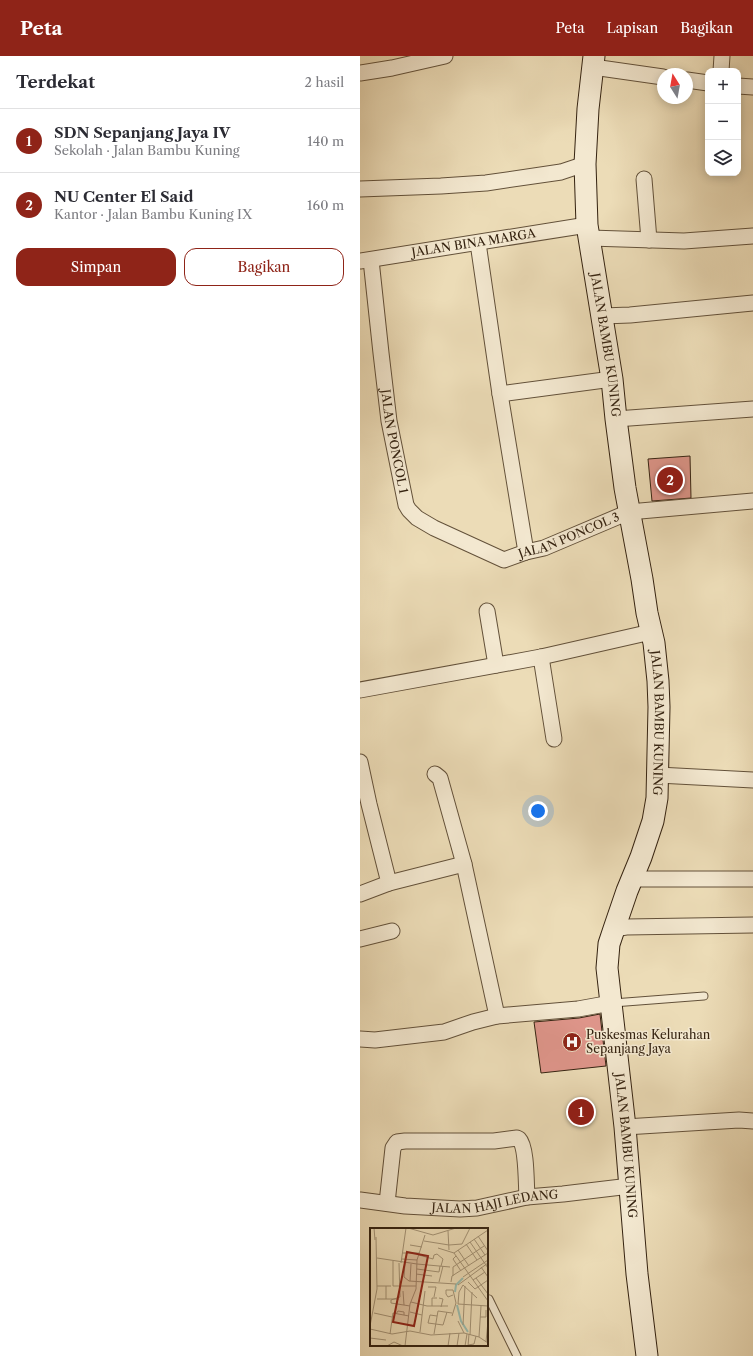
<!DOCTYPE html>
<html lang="id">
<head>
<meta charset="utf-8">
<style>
  body { margin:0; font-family:"Libre Caslon Text",serif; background:#f2f2f3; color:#2b2b33 }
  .controls { position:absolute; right:12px; top:12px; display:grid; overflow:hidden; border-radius:8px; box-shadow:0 2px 10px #0003 }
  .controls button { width:36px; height:36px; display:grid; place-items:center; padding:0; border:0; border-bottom:1px solid #e1e1e2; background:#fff; color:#2b2b33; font:20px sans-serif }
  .compass { position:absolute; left:297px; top:12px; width:36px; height:36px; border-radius:50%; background:#fff; box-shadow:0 2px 10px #0003; rotate:349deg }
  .you { position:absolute; left:178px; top:755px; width:14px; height:14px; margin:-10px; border:3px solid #fff; border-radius:50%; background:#1a73e8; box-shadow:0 0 0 6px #1a73e833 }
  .badge { display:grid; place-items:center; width:26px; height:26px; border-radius:50%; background:#8f2418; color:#fff; font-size:13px; font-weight:700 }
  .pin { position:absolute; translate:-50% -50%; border:2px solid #fff; box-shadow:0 1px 4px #0006 }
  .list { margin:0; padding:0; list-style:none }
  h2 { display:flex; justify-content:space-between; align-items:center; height:52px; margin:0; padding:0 16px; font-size:17px }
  h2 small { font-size:13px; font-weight:400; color:#7c7c81 }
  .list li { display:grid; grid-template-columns:26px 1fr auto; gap:12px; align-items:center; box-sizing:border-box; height:64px; padding:0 16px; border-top:1px solid #e1e1e2 }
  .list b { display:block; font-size:15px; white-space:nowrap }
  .list p { margin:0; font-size:13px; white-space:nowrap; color:#7c7c81 }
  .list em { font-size:13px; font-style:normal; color:#7c7c81 }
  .actions { display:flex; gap:8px; padding:12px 16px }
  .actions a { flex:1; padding:9px 0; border:1px solid #8f2418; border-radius:12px; text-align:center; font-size:14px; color:#8f2418 }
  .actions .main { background:#8f2418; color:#fff }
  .icon { flex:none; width:22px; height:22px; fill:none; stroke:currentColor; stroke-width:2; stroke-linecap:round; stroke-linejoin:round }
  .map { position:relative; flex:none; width:393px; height:1300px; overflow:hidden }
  header { display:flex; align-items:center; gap:24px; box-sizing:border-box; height:56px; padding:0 20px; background:#8f2418; color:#fff }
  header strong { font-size:19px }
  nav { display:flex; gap:22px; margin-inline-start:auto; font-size:14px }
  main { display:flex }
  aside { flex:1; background:#fff }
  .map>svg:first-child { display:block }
  .building { fill:#de958a; stroke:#352311 }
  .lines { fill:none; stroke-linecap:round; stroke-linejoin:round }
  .lane-casing { stroke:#63513a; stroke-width:9 }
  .street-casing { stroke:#63513a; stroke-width:17 }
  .secondary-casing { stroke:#352311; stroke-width:23 }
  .lane { stroke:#f3e8d0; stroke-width:7 }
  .street { stroke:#f3e8d0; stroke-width:15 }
  .secondary { stroke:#f3e8d0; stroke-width:21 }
  .labels { text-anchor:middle; stroke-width:3; stroke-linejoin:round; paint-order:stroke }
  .street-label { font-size:12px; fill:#352311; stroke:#f3e8d0 }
  .poi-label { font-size:12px; fill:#352311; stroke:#f3e8d0; text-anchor:start }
  .inset-river { fill:none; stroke:#99bcaf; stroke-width:2 }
  .inset-road { fill:none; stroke:#a39275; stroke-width:1 }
  .view { fill:#8f2418; fill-opacity:0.15; stroke:#8f2418; stroke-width:2 }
  .inset-edge { fill:none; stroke:#352311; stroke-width:2 }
</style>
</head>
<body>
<header>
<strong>Peta</strong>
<nav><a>Peta</a><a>Lapisan</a><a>Bagikan</a></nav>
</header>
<main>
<aside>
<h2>Terdekat<small>2 hasil</small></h2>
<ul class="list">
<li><span class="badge">1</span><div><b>SDN Sepanjang Jaya IV</b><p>Sekolah · Jalan Bambu Kuning</p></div><em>140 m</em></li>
<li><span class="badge">2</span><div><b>NU Center El Said</b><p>Kantor · Jalan Bambu Kuning IX</p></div><em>160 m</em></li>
</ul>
<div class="actions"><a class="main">Simpan</a><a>Bagikan</a></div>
</aside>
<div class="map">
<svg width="393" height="1300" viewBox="0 0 393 1300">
  <rect width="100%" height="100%" fill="#ecdcb7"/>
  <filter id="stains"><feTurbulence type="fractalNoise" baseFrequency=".005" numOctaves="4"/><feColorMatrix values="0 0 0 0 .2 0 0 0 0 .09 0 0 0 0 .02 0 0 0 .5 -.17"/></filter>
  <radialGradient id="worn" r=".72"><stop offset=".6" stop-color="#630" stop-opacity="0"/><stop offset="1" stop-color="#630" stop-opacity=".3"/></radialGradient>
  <!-- building -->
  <g class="building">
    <polygon points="330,400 331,442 292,445 288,403"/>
    <polygon points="240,958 246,1010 181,1017 174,966 219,962"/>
  </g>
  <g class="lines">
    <defs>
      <g id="lane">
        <polyline points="253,947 344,940"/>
        <polyline points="129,1243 157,1300"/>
      </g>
      <g id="street">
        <polyline points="233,11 303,21"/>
        <polyline points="361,15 362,0"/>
        <polyline points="0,17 32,12 85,0"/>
        <polyline points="327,24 348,27"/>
        <polyline points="378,30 393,31"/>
        <polyline points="284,123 289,184"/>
        <polyline points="0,133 81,130 126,127 201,116 225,108"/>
        <polyline points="230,182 324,185 393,180"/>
        <polyline points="118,187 140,338 166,496"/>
        <path id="s1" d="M11 204 21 297 29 365 46 449 49 454 57 462 74 472 144 504 166 496 184 492 269 456 393 445"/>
        <path id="s2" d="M0 205 227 169"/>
        <polyline points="243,260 270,259 393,247"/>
        <polyline points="140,338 252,323"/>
        <polyline points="256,363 393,353"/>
        <polyline points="127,555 136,609"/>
        <polyline points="181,601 194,683"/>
        <polyline points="0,634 181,601 291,576"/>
        <polyline points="0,706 9,748 29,827 0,838"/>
        <polyline points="75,718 80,722 104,808 137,960"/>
        <polyline points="298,719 393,724"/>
        <polyline points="272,823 393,823"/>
        <polyline points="29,827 104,808"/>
        <polyline points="254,873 266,871 393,869"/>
        <polyline points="0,883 32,875"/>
        <polyline points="0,983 15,984 84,976 113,966 137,960 218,953 251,947"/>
        <polyline points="265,1071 379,1064 393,1065"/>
        <path id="s3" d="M0 1144 45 1150 100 1153 117 1152 167 1141 203 1138 270 1130"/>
        <path d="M27 1147 33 1092 37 1086 45 1085H134L157 1082 159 1083C167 1091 166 1129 167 1141"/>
      </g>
      <g id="secondary">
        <path id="s4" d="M234 0 228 53 225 108 227 169 252 323 256 363 265 432 282 523 287 557 294 587 298 625 299 651 297 742 293 765 281 801 267 835 254 873 249 888 247 912 265 1071 277 1218 287 1300"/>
      </g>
    </defs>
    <!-- lane casing -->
    <use href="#lane" class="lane-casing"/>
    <!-- street casing -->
    <use href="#street" class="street-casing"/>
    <!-- secondary casing -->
    <use href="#secondary" class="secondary-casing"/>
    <!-- lane -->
    <use href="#lane" class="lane"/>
    <!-- street -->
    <use href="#street" class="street"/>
    <!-- secondary -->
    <use href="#secondary" class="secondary"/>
  </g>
  <!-- icons -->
  <defs>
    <symbol id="hospital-disc" viewBox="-11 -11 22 22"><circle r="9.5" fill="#8f2418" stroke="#f3e8d0"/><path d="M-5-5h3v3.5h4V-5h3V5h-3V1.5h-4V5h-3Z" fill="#fff"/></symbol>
  </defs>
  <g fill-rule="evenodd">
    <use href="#hospital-disc" x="201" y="975" width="22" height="22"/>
  </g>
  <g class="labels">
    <!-- street labels -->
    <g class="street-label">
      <text dy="4" stroke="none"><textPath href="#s2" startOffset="115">JALAN BINA MARGA</textPath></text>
      <text dy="4" stroke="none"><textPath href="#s4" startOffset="291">JALAN BAMBU KUNING</textPath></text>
      <text dy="4" stroke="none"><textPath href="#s1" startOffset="183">JALAN PONCOL 1</textPath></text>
      <text dy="4" stroke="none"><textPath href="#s1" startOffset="431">JALAN PONCOL 3</textPath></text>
      <text dy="4" stroke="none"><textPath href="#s4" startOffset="673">JALAN BAMBU KUNING</textPath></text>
      <text dy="4" stroke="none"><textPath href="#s4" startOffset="1105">JALAN BAMBU KUNING</textPath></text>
      <text dy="4" stroke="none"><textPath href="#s3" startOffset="136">JALAN HAJI LEDANG</textPath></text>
    </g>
    <!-- poi labels -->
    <g class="poi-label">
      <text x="226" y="983">Puskesmas Kelurahan<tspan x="226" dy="14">Sepanjang Jaya</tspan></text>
    </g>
  </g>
  <!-- overview -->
  <g transform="translate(10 1172)">
    <rect width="118" height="118" fill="#ecdcb7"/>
    <path class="inset-river" d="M85 64 86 57 93 50M87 77 91 93 98 104"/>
    <path class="inset-road" d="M4 0 5 12M38 0 63 7 86 0M78 3 79 22M108 8 118 23M104 11 115 27M54 13 79 17M100 14 118 40M96 16 107 32M40 17 52 19M79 17 92 16 100 0M68 20 84 25 118 73M88 22 99 38M32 25H49M84 25 118 2M67 26 73 31 71 38M49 27 63 31 64 27 67 26M86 28 83 31 91 43M7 30 47 36M32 31 47 32M23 33V58H46M31 35 36 0M35 35 34 49 39 53 86 56M47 36 80 39M111 39 118 49M47 41 69 44 70 38M46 46 62 48M83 48V39L114 18M93 49 118 32M106 50 118 66M103 52 115 44M40 53 41 36M69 54 73 38M81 54 82 48 118 25M98 54 105 61 118 52M88 57 118 35M7 58H21M58 59H66L64 69M33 63 34 77M83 67 78 69 76 66V62H83M69 70 73 71 71 79M107 70 93 57 89 64 88 76 118 78M7 71H29M16 71V58M21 72 30 69 29 35M21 72V75L40 78M41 74 57 78H78M62 78V70H67M40 84 52 87M4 85 22 89M23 85 39 88M26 86 28 83 34 84V87M67 88 60 87 58 95 73 97 77 84M82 88 86 75 83 62M110 89H116V82M88 93 94 105M93 97 95 58M0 98 7 61 6 9M0 101 22 106 40 103 61 107 94 105 109 109 118 115M50 104 55 63M20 106 23 85M64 106 68 83 82 85M100 107 102 64M109 109 111 78M0 110 16 112M116 114 118 93M98 117 104 116 106 108M5 118H21M17 118 24 114 33 118M35 118 40 76 46 61 47 32 55 7M78 118 80 105M87 118 89 105M95 118 97 106M98 118 99 106"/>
    <path class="view" d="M37 24 58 28 44 98 23 94Z"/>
    <rect width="118" height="118" class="inset-edge"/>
  </g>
  <rect width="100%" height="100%" filter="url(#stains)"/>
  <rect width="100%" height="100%" fill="url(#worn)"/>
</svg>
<div class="controls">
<button>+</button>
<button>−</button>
<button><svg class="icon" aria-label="layers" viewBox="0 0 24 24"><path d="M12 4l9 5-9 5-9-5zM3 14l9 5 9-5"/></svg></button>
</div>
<svg class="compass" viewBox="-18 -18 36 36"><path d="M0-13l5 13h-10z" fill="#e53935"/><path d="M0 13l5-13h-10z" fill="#7c7c81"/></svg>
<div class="you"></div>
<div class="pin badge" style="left:221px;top:1056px">1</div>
<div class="pin badge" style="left:310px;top:424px">2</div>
</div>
</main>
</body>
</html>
